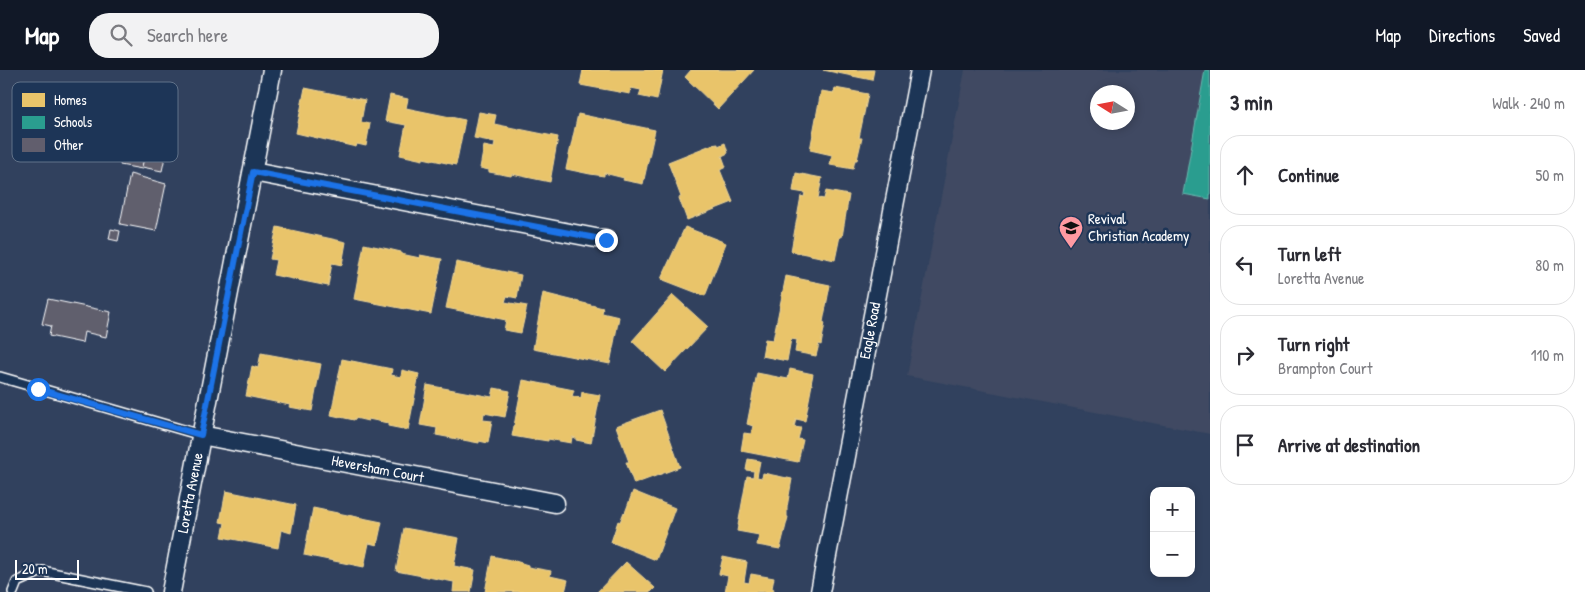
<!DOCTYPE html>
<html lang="en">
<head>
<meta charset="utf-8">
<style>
  body { margin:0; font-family:"Patrick Hand",sans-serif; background:#f2f2f3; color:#2b2b33 }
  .controls { position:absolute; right:15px; bottom:15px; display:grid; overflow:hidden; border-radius:10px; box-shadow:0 2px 8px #0003 }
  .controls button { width:45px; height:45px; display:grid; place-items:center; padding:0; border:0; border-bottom:1px solid #e1e1e2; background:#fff; color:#2b2b33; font:25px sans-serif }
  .compass { position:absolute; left:1090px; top:15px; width:45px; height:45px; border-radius:50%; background:#fff; box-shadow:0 2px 8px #0003; rotate:281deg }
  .scale { position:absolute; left:15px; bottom:12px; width:64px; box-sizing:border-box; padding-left:5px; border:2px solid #fff; border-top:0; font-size:14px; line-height:18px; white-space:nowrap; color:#fff; -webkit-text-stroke:4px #1d3557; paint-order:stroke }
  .stop { position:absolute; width:15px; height:15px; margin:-11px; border:4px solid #1a73e8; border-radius:50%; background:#fff }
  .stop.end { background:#1a73e8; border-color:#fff; box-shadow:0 1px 5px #0008 }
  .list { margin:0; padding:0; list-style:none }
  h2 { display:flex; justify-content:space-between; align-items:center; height:65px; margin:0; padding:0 20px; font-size:21px }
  h2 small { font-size:16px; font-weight:400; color:#7c7c81 }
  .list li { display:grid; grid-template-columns:32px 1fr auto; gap:15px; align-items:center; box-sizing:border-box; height:80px; margin:0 10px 10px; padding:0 10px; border:1px solid #e1e1e2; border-radius:20px }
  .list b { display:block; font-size:19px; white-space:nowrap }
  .list p { margin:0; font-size:16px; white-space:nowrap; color:#7c7c81 }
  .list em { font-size:16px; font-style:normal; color:#7c7c81 }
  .icon { flex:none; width:28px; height:28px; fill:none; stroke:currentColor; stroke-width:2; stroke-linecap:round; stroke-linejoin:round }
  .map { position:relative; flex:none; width:1210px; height:522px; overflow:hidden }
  header { display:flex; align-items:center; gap:30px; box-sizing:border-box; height:70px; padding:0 25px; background:#111827; color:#fff }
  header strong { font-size:24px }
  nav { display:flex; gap:28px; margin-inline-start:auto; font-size:18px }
  .search { width:350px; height:45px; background:#f2f2f3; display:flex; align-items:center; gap:12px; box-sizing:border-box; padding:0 18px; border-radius:20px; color:#7c7c81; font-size:19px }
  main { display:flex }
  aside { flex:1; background:#fff }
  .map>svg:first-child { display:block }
  .built { fill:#3f4a62; fill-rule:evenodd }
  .homes { fill:#e9c46a; stroke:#f0d697 }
  .schools { fill:#2a9d8f; stroke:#6abab1 }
  .building { fill:#615e6d; stroke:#fff }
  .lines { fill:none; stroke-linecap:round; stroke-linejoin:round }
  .lane-casing { stroke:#fff; stroke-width:12 }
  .street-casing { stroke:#fff; stroke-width:21 }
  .lane { stroke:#1d3557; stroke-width:9 }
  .street { stroke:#1d3557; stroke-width:18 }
  .route { stroke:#1a73e8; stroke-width:6 }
  .labels { text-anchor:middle; stroke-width:5; stroke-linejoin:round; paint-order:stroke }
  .poi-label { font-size:15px; fill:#fff; stroke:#1d3557; text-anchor:start }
  .street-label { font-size:15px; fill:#fff; stroke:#1d3557 }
  .key { fill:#1d3557; stroke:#617289; stroke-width:1 }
  .key-label { font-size:14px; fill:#fff }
</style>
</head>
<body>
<header>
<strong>Map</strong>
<div class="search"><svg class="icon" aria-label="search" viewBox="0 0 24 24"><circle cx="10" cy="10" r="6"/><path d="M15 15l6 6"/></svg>Search here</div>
<nav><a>Map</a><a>Directions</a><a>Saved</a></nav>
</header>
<main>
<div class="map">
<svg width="1210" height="522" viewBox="0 0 1210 522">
  <rect width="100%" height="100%" fill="#31415e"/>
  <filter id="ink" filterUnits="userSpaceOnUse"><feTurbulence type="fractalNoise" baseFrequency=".02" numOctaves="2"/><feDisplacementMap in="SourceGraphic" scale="10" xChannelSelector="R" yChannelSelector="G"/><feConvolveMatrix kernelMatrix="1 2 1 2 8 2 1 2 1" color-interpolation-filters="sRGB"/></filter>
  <g filter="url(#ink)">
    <!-- built -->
    <path class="built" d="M965 0H1210V364L907 306ZM1098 22H1128V52H1098Z"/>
    <!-- homes -->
    <g class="homes">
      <polygon points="583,0 663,0 657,30 639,26 641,20 631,18 630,24 580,15"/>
      <polygon points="691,0 754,0 718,39 685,7"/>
      <polygon points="823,0 874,0 872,10"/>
      <polygon points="305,18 365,30 361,52 370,54 366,76 357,74 356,77 296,63"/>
      <polygon points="835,18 868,24 859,68 862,68 857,90 855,90 853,99 830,95 832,85 810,80 821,21 834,23"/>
      <polygon points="390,25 408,29 406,38 465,50 456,95 423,88 423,90 400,85 406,55 385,51"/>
      <polygon points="479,42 496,45 494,54 558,67 550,112 512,104 511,106 489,102 489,100 480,98 484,76 494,78 495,72 474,68"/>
      <polygon points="578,44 655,60 643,114 623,110 624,108 604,103 604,106 590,104 566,99"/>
      <polygon points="725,73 728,83 722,86 726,97 720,100 733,132 687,150 679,128 681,127 668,92 711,75 718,74 718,76"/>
      <polygon points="796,103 822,108 818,128 824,129 826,121 849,125 842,167 840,166 835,190 791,181 801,126 804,127 805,123 793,121"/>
      <polygon points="277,157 346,172 342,195 332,193 328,216 273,205 276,190 270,189"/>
      <polygon points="685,157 726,173 705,226 661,209"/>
      <polygon points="364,174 388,179 401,182 401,184 420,188 420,185 442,189 431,244 354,229"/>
      <polygon points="456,192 521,205 517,228 507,226 505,232 527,236 521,263 504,260 506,250 446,238"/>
      <polygon points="786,206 830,215 823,252 825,253 821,275 819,274 816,286 795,282 797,270 791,269 787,291 762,286 765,269 773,270"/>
      <polygon points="543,223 603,238 602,243 619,247 610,294 533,279"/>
      <polygon points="673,225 708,257 665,302 632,271"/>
      <polygon points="261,283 321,294 312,341 289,337 290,335 246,326 252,296 258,298"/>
      <polygon points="342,289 392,299 391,305 401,307 402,300 419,304 408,360 388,356 388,353 368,349 368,351 355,348 354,350 331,345"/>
      <polygon points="790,299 813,304 811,314 812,314 805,351 796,349 794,357 801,358 798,369 803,370 798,392 741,381 744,363 751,364 753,356 747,354 757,303 788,309"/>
      <polygon points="523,310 574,320 572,326 581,328 582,322 600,325 591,373 576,370 576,368 572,367 571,373 548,369 548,371 535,369 535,370 512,366"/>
      <polygon points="427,315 492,327 494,318 510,321 505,347 484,343 483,350 492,351 488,373 479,371 479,373 436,365 437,358 420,355"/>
      <polygon points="660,340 680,397 634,414 626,392 629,392 616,356"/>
      <polygon points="748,389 760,391 757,407 762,408 763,403 792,409 787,437 787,447 788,447 780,479 757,475 759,465 737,461 747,406 753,407 754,401 746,400"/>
      <polygon points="226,421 296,435 291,463 281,460 278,478 222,467 225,453 220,452"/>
      <polygon points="633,421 675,438 656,490 611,472 618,451 620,452 624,442 625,443"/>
      <polygon points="313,438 382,452 377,475 369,473 364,497 304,485"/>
      <polygon points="404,458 459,468 454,496 475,500 471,522 453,522 454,512 396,501"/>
      <polygon points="492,486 515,491 528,495 528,497 551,501 550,506 568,510 565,522 485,522"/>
      <polygon points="723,487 747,492 744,512 749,513 751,504 774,508 772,518 774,519 773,522 725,522 728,506 719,504"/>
      <polygon points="626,492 655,518 651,522 597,522"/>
    </g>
    <!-- schools -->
    <polygon class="schools" points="1205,0 1210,0 1210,129 1183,124"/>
    <!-- building -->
    <g class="building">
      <polygon points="126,63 148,67 142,99 120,95"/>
      <polygon points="146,78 166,82 162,101 142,97"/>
      <polygon points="130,104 166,114 156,161 120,154"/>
      <polygon points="111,159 120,161 118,171 109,169"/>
      <polygon points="48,229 111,242 106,267 84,262 82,273 49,266 51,256 42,254"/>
    </g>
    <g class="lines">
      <defs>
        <g id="lane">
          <polyline points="0,307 201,365"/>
          <polyline points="13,522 17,512 42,501 146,522"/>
        </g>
        <g id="street">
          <polyline points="253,102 606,170"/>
          <path id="s1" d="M201 365 555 433"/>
          <path id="s2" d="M171 522 272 0"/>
          <path id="s3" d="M820 522 920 0"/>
        </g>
      </defs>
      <!-- lane casing -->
      <use href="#lane" class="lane-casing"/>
      <!-- street casing -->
      <use href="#street" class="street-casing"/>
      <!-- lane -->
      <use href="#lane" class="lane"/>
      <!-- street -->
      <use href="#street" class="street"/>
    </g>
  </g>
  <g class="lines" filter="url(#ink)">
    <!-- route -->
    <polyline class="route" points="38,319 201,365 253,102 606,170"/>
  </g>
  <!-- icons -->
  <defs>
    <symbol id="school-pin" viewBox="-11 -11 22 30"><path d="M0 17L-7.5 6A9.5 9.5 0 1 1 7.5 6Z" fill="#ff9aa2" stroke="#1d3557"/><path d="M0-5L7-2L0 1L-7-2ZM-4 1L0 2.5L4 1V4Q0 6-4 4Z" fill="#111"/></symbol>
  </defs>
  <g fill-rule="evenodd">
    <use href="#school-pin" x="1057" y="144" width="28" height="38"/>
  </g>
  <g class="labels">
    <!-- poi labels -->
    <g class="poi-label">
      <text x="1088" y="154">Revival<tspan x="1088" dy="17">Christian Academy</tspan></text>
    </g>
    <!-- street labels -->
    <g class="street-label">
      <text dy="5" stroke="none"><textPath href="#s3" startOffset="266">Eagle Road</textPath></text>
      <text dy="5" stroke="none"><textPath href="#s1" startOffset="180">Heversham Court</textPath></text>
      <text dy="5" stroke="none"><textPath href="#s2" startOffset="101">Loretta Avenue</textPath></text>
    </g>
  </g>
  <!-- legend -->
  <rect x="12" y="12" width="166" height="80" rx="8" class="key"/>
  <rect x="22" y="23" width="23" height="14" fill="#e9c46a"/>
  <rect x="22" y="46" width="23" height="13" fill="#2a9d8f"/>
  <rect x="22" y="68" width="23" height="14" fill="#615e6d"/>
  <g class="key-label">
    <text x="54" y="35">Homes</text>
    <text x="54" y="57">Schools</text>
    <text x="54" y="80">Other</text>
  </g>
</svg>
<div class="controls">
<button>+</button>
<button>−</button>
</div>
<svg class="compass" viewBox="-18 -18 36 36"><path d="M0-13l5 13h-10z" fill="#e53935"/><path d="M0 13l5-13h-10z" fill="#7c7c81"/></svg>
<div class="scale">20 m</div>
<div class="stop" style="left:38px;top:319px"></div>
<div class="stop end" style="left:606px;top:170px"></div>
</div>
<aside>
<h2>3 min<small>Walk · 240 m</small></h2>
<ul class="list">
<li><svg class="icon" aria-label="ahead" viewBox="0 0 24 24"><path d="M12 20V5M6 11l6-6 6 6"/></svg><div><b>Continue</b></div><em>50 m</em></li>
<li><svg class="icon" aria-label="left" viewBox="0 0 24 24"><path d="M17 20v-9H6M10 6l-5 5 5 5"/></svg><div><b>Turn left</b><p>Loretta Avenue</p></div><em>80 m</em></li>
<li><svg class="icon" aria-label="right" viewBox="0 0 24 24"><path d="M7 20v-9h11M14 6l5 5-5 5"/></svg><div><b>Turn right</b><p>Brampton Court</p></div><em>110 m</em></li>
<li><svg class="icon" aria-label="arrive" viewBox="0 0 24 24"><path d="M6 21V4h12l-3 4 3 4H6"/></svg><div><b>Arrive at destination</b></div></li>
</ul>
</aside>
</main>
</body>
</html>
